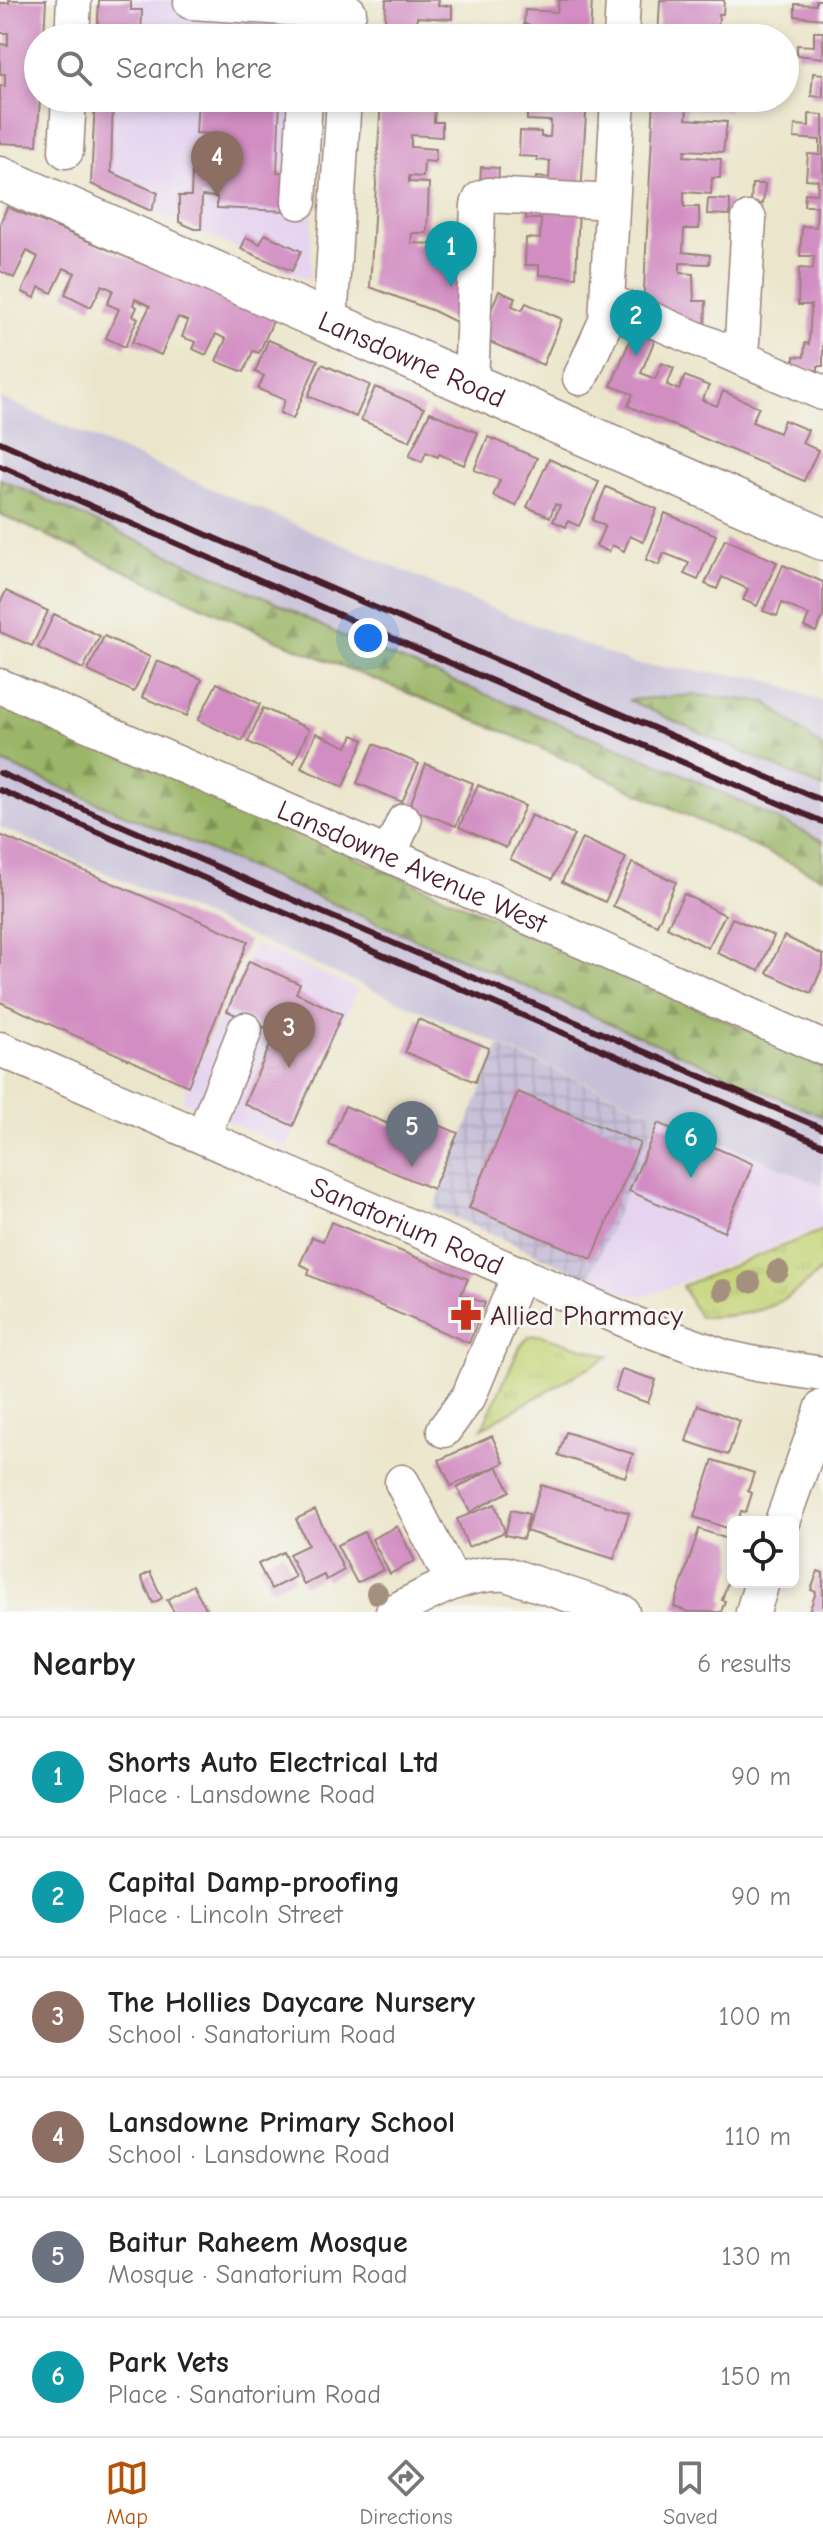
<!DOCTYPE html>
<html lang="en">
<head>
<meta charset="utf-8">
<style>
  body { margin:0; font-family:"Comic Neue",sans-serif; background:#f2f2f2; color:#222 }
  .controls { position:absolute; right:24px; bottom:24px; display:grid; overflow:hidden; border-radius:12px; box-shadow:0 4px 12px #0003 }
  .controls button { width:72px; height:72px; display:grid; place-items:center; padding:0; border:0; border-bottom:2px solid #e0e0e0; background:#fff; color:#222; font:40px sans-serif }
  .you { position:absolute; left:368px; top:638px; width:28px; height:28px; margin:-20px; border:6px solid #fff; border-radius:50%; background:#1a73e8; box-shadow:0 0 0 12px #1a73e833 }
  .badge { display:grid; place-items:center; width:52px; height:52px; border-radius:50%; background:#b45309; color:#fff; font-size:26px; font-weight:700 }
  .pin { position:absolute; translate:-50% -66px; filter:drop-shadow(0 2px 4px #0008) }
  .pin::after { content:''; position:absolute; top:42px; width:28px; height:24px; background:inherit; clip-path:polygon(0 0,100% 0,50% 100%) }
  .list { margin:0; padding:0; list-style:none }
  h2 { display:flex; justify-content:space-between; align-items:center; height:104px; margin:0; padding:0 32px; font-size:34px }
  h2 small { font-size:26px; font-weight:400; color:#767676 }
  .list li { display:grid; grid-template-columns:52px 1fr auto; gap:24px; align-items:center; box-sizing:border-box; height:120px; padding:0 32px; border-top:2px solid #e0e0e0 }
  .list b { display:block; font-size:30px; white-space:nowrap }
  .list p { margin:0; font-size:26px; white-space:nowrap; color:#767676 }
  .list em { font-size:26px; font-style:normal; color:#767676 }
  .icon { flex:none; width:44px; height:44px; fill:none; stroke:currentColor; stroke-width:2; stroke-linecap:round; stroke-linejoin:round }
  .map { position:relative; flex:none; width:823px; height:1612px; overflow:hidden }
  .search { position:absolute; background:#fff; box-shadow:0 4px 12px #0003; left:24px; right:24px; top:24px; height:88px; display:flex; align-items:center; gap:20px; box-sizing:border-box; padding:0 28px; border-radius:44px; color:#767676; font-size:30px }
  .sheet { height:824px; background:#fff }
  nav { display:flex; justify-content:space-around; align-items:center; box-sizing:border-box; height:112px; border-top:2px solid #e0e0e0; background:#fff; font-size:22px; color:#767676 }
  nav a { display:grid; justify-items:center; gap:4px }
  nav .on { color:#b45309 }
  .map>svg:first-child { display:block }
  .built { fill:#e5d3f0 }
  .industrial { fill:url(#industrial-grid) }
  .railway { fill:#c7c0d8 }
  .grass { fill:url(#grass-tufts); stroke:#877a50; stroke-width:2 }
  .forest { fill:url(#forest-firs); stroke:#726a49; stroke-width:2 }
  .building { fill:#d28dc2 }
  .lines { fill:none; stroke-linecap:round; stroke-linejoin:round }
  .minor-casing { stroke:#9a827b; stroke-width:37 }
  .major-casing { stroke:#9a827b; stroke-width:45 }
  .minor { stroke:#fff; stroke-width:34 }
  .major { stroke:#fff; stroke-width:42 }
  .rail { stroke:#4a1f2b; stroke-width:6 }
  .tree { fill:#a3917d }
  .labels { text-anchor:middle; stroke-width:6; stroke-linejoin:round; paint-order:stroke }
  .street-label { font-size:28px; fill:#4a1f2b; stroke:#f6f6f2 }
  .poi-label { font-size:28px; fill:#4a1f2b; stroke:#f6f6f2; text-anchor:start }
</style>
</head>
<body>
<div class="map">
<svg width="823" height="1612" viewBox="0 0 823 1612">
  <defs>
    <pattern id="industrial-grid" width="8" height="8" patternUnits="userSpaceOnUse" patternTransform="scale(2)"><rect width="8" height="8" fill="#c7c0d8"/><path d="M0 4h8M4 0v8" fill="none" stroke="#aca5ba"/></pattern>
    <pattern id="grass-tufts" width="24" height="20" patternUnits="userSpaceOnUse" patternTransform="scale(2)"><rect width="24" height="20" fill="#c4d476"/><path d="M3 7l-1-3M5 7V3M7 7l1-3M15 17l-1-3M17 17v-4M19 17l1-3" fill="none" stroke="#aab666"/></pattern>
    <pattern id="forest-firs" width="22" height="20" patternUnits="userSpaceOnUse" patternTransform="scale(2)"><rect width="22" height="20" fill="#9bb667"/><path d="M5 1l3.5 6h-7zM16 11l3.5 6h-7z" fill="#809355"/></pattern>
  </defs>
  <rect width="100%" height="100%" fill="#f6f6f2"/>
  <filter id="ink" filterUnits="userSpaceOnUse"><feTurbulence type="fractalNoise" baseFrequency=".0125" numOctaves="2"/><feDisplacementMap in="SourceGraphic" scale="16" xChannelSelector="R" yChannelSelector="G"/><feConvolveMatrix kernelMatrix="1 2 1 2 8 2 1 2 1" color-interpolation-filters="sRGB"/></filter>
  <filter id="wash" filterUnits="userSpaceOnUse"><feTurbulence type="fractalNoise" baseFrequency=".006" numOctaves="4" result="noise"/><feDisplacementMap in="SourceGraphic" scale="32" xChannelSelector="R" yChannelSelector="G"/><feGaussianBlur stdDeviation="1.8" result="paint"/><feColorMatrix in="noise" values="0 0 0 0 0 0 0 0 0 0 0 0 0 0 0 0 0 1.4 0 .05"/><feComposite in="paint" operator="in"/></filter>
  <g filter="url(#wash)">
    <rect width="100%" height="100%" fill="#ebe6cb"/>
    <!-- built -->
    <g class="built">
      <polygon points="99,0 323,0 321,38 97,38"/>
      <polygon points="95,98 318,98 310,280 91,184"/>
      <polygon points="254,944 357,989 287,1148 182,1100"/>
      <polygon points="659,1115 823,1186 823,1227 649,1295 639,1296 628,1294 589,1278"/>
    </g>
    <!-- industrial -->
    <polygon class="industrial" points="499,1046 659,1115 589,1278 434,1208"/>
    <!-- railway -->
    <g class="railway">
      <polygon points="0,398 476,602 634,664 762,678 823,702 823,865 0,494"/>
      <polygon points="0,711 823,1062 823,1186 0,827"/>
    </g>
    <!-- grass -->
    <g class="grass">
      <path d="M823 1230V1268C783 1308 755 1317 699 1317L682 1286Z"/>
      <polygon points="541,1335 609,1356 482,1428 521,1345 529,1336"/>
    </g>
    <!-- forest -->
    <g class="forest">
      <polygon points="0,479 285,607 346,638 676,771 823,841 823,878 519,738 277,640 0,514"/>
      <polygon points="696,695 766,702 823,748 823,788 628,700"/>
      <polygon points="0,705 203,790 823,1063 823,1117 511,980 0,761"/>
    </g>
    <g id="blocks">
      <!-- building -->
      <g class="building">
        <polygon points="9,0 46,0 44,38 38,38 38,98 40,98 37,145 0,143 0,86 5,86 5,74 0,74 0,44 8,45 8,33 0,33 0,3 9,3"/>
        <polygon points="99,0 131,0 131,10 142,10 141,38 97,38"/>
        <polygon points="386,0 439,0 438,5 452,6 452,19 417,17 417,23 450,25 449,38 384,38"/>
        <polygon points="559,0 592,0 590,38 527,38 528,24 524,24 525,10 557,12"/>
        <polygon points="660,0 724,0 723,14 719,14 718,30 692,28 691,38 658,38"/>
        <polygon points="816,0 823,0 823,19 795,16 795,4 816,5"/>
        <polygon points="241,26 300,29 299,38 240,38"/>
        <polygon points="198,27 227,28 227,38 197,38"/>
        <polygon points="814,32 823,32 823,58 797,55 797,45 814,46"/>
        <polygon points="813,73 823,74 823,97 811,96"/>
        <polygon points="95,98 113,98 111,172 158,193 151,211 91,184"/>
        <polygon points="198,98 280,98 277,172 289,173 287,211 217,208 217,197 202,196 201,229 195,229 179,222 179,196 191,196 193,146 224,147 224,135 196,133"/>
        <polygon points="381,98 412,98 412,105 435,106 434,122 442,122 442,137 411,135 411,147 436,149 435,162 424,161 423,177 409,176 409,182 429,183 427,233 412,233 411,243 434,244 435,241 469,243 464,326 434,311 370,287"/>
        <polygon points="541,98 587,98 581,194 535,191 536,177 549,178 550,161 537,160 537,157 519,156 520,131 541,132 541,137 550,137 551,121 527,120 527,107 540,108"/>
        <polygon points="654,98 729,98 728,111 687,108 686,119 727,122 723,152 685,150 684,156 721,159 720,178 712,178 711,194 684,192 684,207 699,207 699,229 684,229 683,252 710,255 709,264 680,263 680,273 693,274 694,301 706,301 705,332 643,307"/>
        <polygon points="809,114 823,115 823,366 818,366 818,370 794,369 794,356 804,357 805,343 809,344 811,305 798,305 799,268 813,269 814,256 800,256 802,226 816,227 817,206 804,206 805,193 817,194 818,180 806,179 808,154 820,155 820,140 794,138 795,125 809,126"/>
        <polygon points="481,167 499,168 498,186 480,185"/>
        <polygon points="752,184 765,184 763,204 751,203"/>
        <polygon points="708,199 730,200 730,215 707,214"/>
        <polygon points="527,204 579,207 576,277 539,275 539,265 525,265 526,238 540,239 541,219 526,219"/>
        <polygon points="7,207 274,319 259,353 253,351 244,372 216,361 226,339 216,334 206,355 193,349 196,342 182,337 188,321 178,317 161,355 132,342 150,306 135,299 133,305 137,307 133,316 138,318 125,347 106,338 119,309 107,304 113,290 102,285 91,307 65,294 75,273 64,268 52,293 39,287 35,298 22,292 38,257 27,251 14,278 0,271 0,224"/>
        <polygon points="265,234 301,251 292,271 241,249 246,237 260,244"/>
        <polygon points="499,291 515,298 512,306 522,310 526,303 562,319 543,365 483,339 483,328"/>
        <polygon points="639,318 660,327 641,373 655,379 662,363 674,368 667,385 679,390 685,376 709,386 702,400 717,406 723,391 759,407 752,422 779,433 784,420 808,430 802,443 818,450 804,481 628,406 633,394 611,386"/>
        <polygon points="268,340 318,360 293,419 280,413 285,400 258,389 264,376 255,372"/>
        <polygon points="322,364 370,385 356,417 308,396"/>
        <polygon points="375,387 424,408 410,441 361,420"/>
        <polygon points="430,412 478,433 464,465 439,454 438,457 426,452 422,462 409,456"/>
        <polygon points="488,437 537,458 516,506 493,496 500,480 474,470"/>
        <polygon points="549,459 599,482 579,526 568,521 566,527 553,521 560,506 555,504 550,517 527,507"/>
        <polygon points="606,487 657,509 643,542 630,536 624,551 612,545 609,552 596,546 605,526 592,520"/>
        <polygon points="665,513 716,535 698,580 684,574 689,563 664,553 659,565 646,560"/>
        <polygon points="725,539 777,562 757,606 743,600 748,589 722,577 717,589 705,584"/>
        <polygon points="783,565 823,582 823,617 816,632 804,627 809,615 782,603 777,616 763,611"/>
        <polygon points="6,591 48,611 32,646 0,632 0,603"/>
        <polygon points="54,614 100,636 83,669 38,648"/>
        <polygon points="104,636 150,657 134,692 88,671"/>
        <polygon points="157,661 202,679 187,716 142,697"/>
        <polygon points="217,683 260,704 242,741 198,720"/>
        <polygon points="263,708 309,729 294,763 248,742"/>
        <polygon points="316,733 347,747 353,735 364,740 343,787 301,768"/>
        <polygon points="374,744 419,764 402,802 357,783"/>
        <polygon points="426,764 473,783 456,826 409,808"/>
        <polygon points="478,785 525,806 506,848 459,827"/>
        <polygon points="531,815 574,835 552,879 510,859"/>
        <polygon points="0,835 248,941 188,1086 0,1002"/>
        <polygon points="582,838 626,858 605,902 562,882"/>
        <polygon points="632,863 676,882 657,925 613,906"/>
        <polygon points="684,894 725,915 708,948 667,927"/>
        <polygon points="732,918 774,936 759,971 717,953"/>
        <polygon points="784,936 823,955 823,966 811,993 767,973"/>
        <polygon points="249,961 300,984 296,993 342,1014 293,1126 244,1104 276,1032 227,1011"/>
        <polygon points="418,1019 489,1048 475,1082 405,1052"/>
        <polygon points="518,1092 640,1143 592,1259 469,1208"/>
        <polygon points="345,1106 427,1140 434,1123 458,1133 433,1189 329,1145"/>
        <polygon points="658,1123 753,1164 724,1232 629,1191"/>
        <polygon points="331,1222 468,1279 461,1294 485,1303 469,1343 308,1275 310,1269 300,1264 312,1237 323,1241"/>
        <polygon points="622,1369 656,1380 648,1403 615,1391"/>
        <polygon points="698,1405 740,1421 728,1455 686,1441"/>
        <polygon points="566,1432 633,1454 625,1477 558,1455"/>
        <polygon points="492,1436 504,1463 451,1486 439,1460"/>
        <polygon points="713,1460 754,1473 748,1491 752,1493 746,1512 741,1511 738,1522 733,1522 733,1530 694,1517"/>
        <polygon points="497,1466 510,1491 470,1512 457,1488"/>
        <polygon points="541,1485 629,1513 614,1559 526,1531"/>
        <polygon points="495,1504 505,1532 468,1547 457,1519"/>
        <polygon points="315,1510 344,1570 326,1580 324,1575 304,1585 289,1554 308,1545 296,1519"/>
        <polygon points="511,1510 529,1514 523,1539 505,1535"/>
        <polygon points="397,1526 415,1561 390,1574 372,1539"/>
        <polygon points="699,1529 733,1541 733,1565 722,1600 725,1601 721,1612 689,1612 674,1607"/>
        <polygon points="364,1532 383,1570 357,1583 337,1545"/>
        <polygon points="283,1552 295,1577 271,1589 258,1564"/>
        <polygon points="818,1571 823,1573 823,1612 809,1612 816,1592 811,1590"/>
        <polygon points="150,1572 162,1598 153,1603 141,1577"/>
        <polygon points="193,1585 208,1612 174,1612 167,1600"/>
      </g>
    </g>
  </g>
  <g filter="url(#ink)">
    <use href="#blocks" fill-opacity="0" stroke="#9a827b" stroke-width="2"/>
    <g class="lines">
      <defs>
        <g id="minor">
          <polyline points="191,2 349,12"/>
          <polyline points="72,38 74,0"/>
          <polyline points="621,38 623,0"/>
          <polyline points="66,151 69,98"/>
          <polyline points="299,202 305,98"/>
          <polyline points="608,301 823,393"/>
          <polyline points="330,323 344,98"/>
          <polyline points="741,358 749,219"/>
          <polyline points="580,378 606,321 618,98"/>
          <polyline points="471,384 478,205 481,198 489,195 612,202"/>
          <path id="s1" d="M0 686 389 855 823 1048"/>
          <polyline points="389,855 404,821"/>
          <path id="s2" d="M0 1049 644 1328 724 1357 756 1364 823 1374"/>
          <polyline points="203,1136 245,1030"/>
          <polyline points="444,1430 469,1396 520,1273"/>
          <polyline points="402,1482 453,1582"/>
          <polyline points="782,1522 823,1407"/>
          <path d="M393 1612C430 1593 463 1572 506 1574L622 1612"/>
          <polyline points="753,1612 762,1582"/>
        </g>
        <g id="major">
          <path id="s3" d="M0 178 823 539"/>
        </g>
      </defs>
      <!-- minor casing -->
      <use href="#minor" class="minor-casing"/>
      <!-- major casing -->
      <use href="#major" class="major-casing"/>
      <!-- minor -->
      <use href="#minor" class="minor"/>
      <!-- major -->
      <use href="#major" class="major"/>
      <!-- rail -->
      <g class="rail">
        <polyline points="0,442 205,534 823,801"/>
        <polyline points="0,466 422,651 823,822"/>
        <polyline points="0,773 823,1129"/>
        <polyline points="0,790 823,1145"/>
      </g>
    </g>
    <!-- trees -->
    <g class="tree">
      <circle cx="778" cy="1271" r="11"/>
      <circle cx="750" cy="1282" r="11"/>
      <circle cx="723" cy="1290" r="11"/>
      <circle cx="377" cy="1593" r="11"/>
    </g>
  </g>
  <!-- icons -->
  <defs>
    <symbol id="pharmacy-bare" viewBox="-9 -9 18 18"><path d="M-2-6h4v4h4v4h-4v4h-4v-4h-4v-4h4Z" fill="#c8321e" stroke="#f6f6f2" stroke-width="2.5" paint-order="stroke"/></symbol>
  </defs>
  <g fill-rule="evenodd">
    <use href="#pharmacy-bare" x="444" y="1293" width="44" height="44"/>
  </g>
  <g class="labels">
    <!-- street labels -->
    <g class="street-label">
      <text dy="10" stroke="none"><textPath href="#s3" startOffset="450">Lansdowne Road</textPath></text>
      <text dy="10" stroke="none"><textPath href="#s1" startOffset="450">Lansdowne Avenue West</textPath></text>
      <text dy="10" stroke="none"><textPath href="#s2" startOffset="444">Sanatorium Road</textPath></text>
    </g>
    <!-- poi labels -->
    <g class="poi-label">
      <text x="490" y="1325">Allied Pharmacy</text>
    </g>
  </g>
</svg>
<div class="controls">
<button><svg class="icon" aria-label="locate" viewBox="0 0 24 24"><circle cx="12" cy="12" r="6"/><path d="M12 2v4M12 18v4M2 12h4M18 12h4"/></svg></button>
</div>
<div class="you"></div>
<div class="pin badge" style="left:451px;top:287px;background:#0f9aa8">1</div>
<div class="pin badge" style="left:636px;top:356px;background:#0f9aa8">2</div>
<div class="pin badge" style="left:289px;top:1068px;background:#8d6e63">3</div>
<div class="pin badge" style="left:217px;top:197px;background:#8d6e63">4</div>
<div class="pin badge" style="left:412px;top:1167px;background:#6b7280">5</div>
<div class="pin badge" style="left:691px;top:1178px;background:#0f9aa8">6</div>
<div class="search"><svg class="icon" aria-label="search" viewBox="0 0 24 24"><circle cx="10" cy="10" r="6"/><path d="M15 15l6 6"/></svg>Search here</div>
</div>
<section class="sheet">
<h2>Nearby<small>6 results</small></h2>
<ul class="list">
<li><span class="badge" style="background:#0f9aa8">1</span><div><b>Shorts Auto Electrical Ltd</b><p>Place · Lansdowne Road</p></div><em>90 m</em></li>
<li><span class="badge" style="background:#0f9aa8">2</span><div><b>Capital Damp-proofing</b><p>Place · Lincoln Street</p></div><em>90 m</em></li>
<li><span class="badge" style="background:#8d6e63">3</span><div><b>The Hollies Daycare Nursery</b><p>School · Sanatorium Road</p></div><em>100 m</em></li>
<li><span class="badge" style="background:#8d6e63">4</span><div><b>Lansdowne Primary School</b><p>School · Lansdowne Road</p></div><em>110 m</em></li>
<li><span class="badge" style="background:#6b7280">5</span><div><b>Baitur Raheem Mosque</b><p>Mosque · Sanatorium Road</p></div><em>130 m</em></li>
<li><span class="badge" style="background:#0f9aa8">6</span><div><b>Park Vets</b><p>Place · Sanatorium Road</p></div><em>150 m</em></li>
</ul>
</section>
<nav>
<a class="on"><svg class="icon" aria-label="map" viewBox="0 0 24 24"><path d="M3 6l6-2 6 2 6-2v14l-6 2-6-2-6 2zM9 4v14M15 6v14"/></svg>Map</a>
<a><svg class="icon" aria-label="directions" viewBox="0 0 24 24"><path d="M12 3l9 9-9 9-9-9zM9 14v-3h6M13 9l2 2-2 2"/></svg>Directions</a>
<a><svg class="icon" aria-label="saved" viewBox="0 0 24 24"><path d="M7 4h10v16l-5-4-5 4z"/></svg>Saved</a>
</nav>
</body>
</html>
